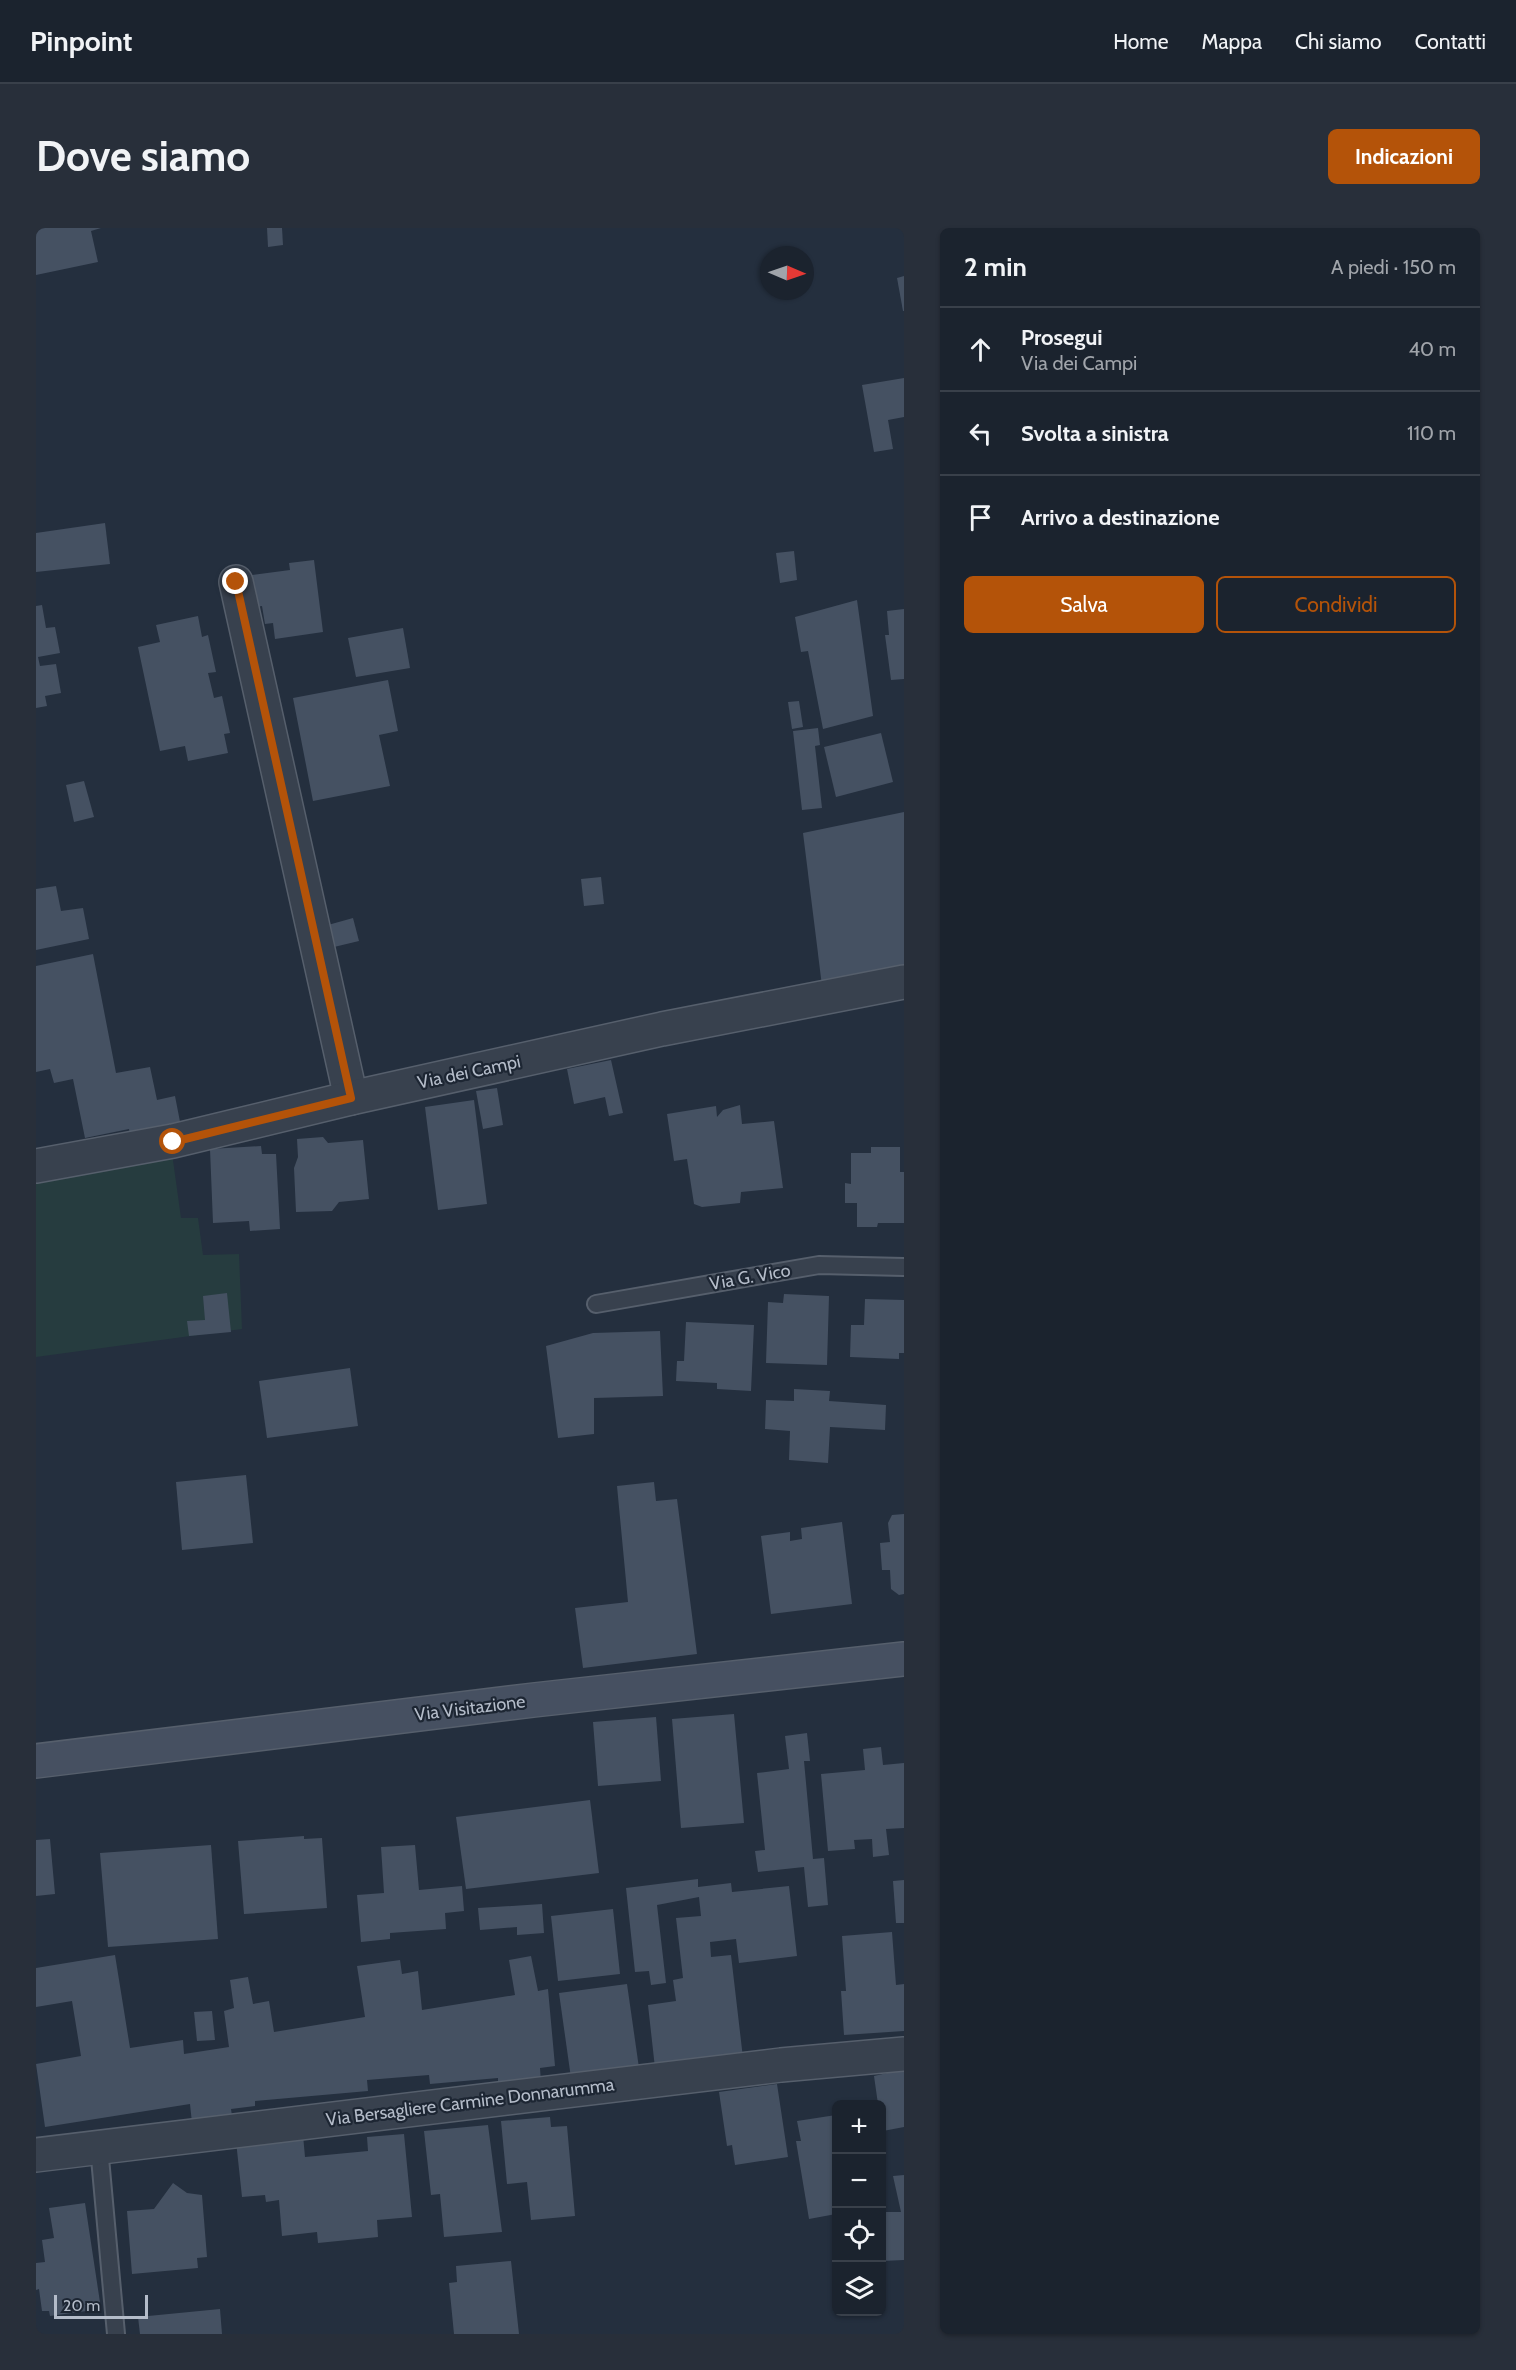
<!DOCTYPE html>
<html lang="it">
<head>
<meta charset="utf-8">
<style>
  body { margin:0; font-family:Cabin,sans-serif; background:#282f3a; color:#f1f3f6 }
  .controls { position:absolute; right:18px; bottom:18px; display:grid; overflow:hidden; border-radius:9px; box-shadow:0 2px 4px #0004 }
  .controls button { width:54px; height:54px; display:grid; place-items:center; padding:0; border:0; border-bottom:2px solid #39404a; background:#1b232e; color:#f1f3f6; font:30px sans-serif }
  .compass { position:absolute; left:724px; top:18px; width:54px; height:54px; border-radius:50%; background:#1b232e; box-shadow:0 2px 4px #0004; rotate:92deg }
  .scale { position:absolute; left:18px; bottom:15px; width:94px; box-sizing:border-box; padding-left:6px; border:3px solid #b4bcc9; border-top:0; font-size:16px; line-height:21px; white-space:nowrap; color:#b4bcc9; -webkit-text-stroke:4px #1d2633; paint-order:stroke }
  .stop { position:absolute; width:18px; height:18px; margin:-14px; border:4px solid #b45309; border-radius:50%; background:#fff }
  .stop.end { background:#b45309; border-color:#fff; box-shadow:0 2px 6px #0008 }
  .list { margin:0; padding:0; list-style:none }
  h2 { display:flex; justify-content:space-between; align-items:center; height:78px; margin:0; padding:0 24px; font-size:26px }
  h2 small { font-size:20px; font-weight:400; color:#a0a4aa }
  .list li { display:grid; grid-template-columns:39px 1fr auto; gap:18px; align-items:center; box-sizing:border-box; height:84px; padding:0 24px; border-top:2px solid #39404a }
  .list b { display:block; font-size:22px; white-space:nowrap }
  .list p { margin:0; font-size:20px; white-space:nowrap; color:#a0a4aa }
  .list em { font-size:20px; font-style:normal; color:#a0a4aa }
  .actions { display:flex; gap:12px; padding:18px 24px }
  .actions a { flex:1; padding:14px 0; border:2px solid #b45309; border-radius:9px; text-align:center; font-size:21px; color:#b45309 }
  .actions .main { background:#b45309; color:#fff }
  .icon { flex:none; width:33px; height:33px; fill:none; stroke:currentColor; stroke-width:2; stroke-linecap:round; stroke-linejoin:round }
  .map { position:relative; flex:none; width:868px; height:2106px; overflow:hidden; border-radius:9px }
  header { display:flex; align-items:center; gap:36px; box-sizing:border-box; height:84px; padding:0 30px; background:#1b232e; border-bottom:2px solid #39404a }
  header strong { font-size:28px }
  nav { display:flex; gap:33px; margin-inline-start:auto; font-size:21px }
  .intro { display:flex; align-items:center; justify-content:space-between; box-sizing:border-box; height:144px; padding:0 36px }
  h1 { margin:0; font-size:42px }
  .button { padding:15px 27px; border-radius:9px; background:#b45309; color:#fff; font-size:21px; font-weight:700 }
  main { display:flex; gap:36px; padding:0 36px }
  aside { flex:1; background:#1b232e; border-radius:9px; box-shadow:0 2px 4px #0004 }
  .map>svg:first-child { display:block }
  .green { fill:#263c3f }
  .building { fill:#455162 }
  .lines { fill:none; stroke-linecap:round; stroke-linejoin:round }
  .lane-casing { stroke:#565f6c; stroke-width:20 }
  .street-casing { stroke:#565f6c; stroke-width:36 }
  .secondary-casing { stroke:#565f6c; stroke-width:36 }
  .lane { stroke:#38414e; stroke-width:16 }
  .street { stroke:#38414e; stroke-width:33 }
  .secondary { stroke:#465061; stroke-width:33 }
  .route { stroke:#b45309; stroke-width:8 }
  .labels { text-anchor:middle; stroke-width:4.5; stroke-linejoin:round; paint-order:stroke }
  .street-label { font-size:18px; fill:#b4bcc9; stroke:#1d2633 }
</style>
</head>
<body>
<header>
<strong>Pinpoint</strong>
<nav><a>Home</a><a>Mappa</a><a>Chi siamo</a><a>Contatti</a></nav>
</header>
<div class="intro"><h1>Dove siamo</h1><a class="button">Indicazioni</a></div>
<main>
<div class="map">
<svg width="868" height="2106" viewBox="0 0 868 2106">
  <rect width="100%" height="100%" fill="#242f3e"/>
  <!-- green -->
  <polygon class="green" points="136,925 145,990 162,990 167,1027 203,1026 206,1101 0,1129 0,948"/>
  <!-- building -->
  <g class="building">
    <polygon points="0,0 65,0 55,3 62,34 0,47"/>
    <polygon points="231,0 246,0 247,17 232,19"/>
    <polygon points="868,48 868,83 867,83 861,50"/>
    <polygon points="868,150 868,189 852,192 857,221 838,224 826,157"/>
    <polygon points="69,295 74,336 0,344 0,305"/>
    <polygon points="758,323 761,352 744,355 740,325"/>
    <polygon points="278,332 287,404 239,411 237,395 229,396 226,378 213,380 209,348 254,342 253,335"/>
    <polygon points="821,372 837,488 787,501 772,423 765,424 759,389"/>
    <polygon points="6,377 10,400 19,399 24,425 2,429 4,438 20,436 25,465 9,468 11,478 0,480 0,378"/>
    <polygon points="868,381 868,451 855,452 849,407 853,407 851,383"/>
    <polygon points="162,388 166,409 172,407 180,444 172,445 178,470 186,468 194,505 188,506 192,525 152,533 149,518 124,523 102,419 124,414 120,397"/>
    <polygon points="367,400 374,440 320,449 312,410"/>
    <polygon points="352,452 362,503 343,507 354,558 277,573 257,470"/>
    <polygon points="763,473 767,499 756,501 752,474"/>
    <polygon points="782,500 784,517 779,518 786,580 766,582 757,503"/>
    <polygon points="845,505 857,554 800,569 788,519"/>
    <polygon points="48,553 58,589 38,594 30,557"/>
    <polygon points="868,584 868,748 787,766 767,605"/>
    <polygon points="565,649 568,676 548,678 545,651"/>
    <polygon points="20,658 25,683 47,680 53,711 0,722 0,661"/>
    <polygon points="317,690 323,713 298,719 292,697"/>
    <polygon points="57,726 80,845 114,839 121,872 139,868 146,904 95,914 93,901 49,910 37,851 18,855 14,841 0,844 0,738"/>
    <polygon points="575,832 587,885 573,888 569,869 538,876 531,841"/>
    <polygon points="461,860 467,897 447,901 440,863"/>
    <polygon points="438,872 451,976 402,982 389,879"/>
    <polygon points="704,877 706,896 738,893 747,960 705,964 704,975 666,979 658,976 651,931 638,933 631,886 680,878 681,889 687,882"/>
    <polygon points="287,909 292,915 327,912 333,971 303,974 296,983 260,984 258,940 262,929 261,911"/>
    <polygon points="225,918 226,926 240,926 244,1001 214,1003 213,993 177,995 174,921"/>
    <polygon points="835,919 864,919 864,944 868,944 868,995 842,995 841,999 821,999 821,975 809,975 809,955 815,956 815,925 835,925"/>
    <polygon points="191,1065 195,1104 153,1108 151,1093 169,1092 167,1068"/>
    <polygon points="748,1066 793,1068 791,1137 730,1135 732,1074 747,1075"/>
    <polygon points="829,1071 868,1072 868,1125 863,1125 863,1131 814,1129 815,1097 828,1097"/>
    <polygon points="650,1094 718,1097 715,1163 681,1161 681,1155 640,1153 641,1133 648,1133"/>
    <polygon points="624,1103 627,1168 558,1170 558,1206 522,1210 510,1118 557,1105"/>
    <polygon points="314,1140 322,1198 231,1210 223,1153"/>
    <polygon points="758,1161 794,1163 793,1173 850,1177 849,1202 794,1199 792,1235 753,1232 754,1203 729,1201 730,1172 758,1173"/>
    <polygon points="210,1247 217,1315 146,1322 140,1254"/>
    <polygon points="618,1254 620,1273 641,1271 661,1426 547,1440 539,1380 592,1374 581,1258"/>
    <polygon points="868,1286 868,1366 863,1367 855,1361 854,1342 846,1342 844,1315 854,1314 852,1295 856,1287"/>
    <polygon points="806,1294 816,1376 735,1386 725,1308 754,1304 754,1313 766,1311 765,1300"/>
    <polygon points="698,1486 708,1595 645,1600 636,1491"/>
    <polygon points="620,1489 625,1553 562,1558 557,1494"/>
    <polygon points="771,1505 774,1533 768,1533 777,1631 788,1630 792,1677 772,1679 768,1639 722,1644 719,1623 729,1622 721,1545 753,1541 749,1508"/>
    <polygon points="845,1519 847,1537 868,1535 868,1600 850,1601 853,1627 837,1629 836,1611 818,1612 819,1621 792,1623 785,1546 829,1542 827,1521"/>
    <polygon points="554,1572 563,1645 430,1661 420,1589"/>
    <polygon points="268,1608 268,1611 286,1610 291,1680 208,1686 202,1613"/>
    <polygon points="14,1611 19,1666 0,1668 0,1612"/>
    <polygon points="175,1617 182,1711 72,1719 64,1625"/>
    <polygon points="379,1617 383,1662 426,1658 428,1683 409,1685 410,1701 354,1705 354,1711 325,1714 321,1667 348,1665 345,1619"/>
    <polygon points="662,1651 662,1659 695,1655 696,1664 753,1658 761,1728 703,1735 700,1711 674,1714 675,1729 695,1727 707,1830 619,1840 612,1777 640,1773 637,1752 647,1750 640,1690 665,1688 663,1669 621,1677 630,1755 615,1757 613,1743 599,1744 590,1660"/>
    <polygon points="868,1652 868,1695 860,1695 857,1653"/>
    <polygon points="506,1676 508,1705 481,1707 481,1699 444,1702 442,1680"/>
    <polygon points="577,1681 584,1746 522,1753 515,1688"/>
    <polygon points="856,1704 860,1757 868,1756 868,1803 808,1807 805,1763 810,1763 806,1708"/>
    <polygon points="79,1727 94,1820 147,1812 148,1826 193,1819 188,1783 198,1780 194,1752 212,1749 217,1776 233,1773 238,1804 329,1789 321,1738 364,1732 366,1746 382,1743 386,1782 479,1767 473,1732 495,1728 502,1763 512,1761 519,1838 504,1840 505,1854 462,1858 462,1850 394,1856 393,1847 331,1852 332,1863 219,1873 219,1878 195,1881 196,1888 156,1895 154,1876 9,1899 0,1836 45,1828 36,1773 0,1779 0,1740"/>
    <polygon points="591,1756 603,1840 535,1850 523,1765"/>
    <polygon points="176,1783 179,1812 161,1813 158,1784"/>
    <polygon points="868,1841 868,1899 847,1903 846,1876 842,1876 838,1848"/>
    <polygon points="741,1856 752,1929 699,1937 696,1917 691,1918 683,1864"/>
    <polygon points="800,1887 800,1986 773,1991 760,1913 765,1913 761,1893"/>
    <polygon points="514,1889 515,1899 531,1898 539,1988 495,1992 491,1954 471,1956 465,1893"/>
    <polygon points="452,1897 466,2004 408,2009 404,1966 395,1967 388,1903"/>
    <polygon points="368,1906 376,1989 341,1992 342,2009 282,2015 281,2004 246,2008 243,1972 230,1974 229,1967 206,1969 200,1913 267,1907 269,1929 332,1923 331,1909"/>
    <polygon points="868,1947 868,2032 846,2033 846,1984 865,1984 857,1948"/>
    <polygon points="137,1955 151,1965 166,1967 171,2029 161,2030 162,2040 96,2046 91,1983 118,1981"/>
    <polygon points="49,1975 65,2081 14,2088 13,2083 6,2083 3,2061 0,2062 0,2035 9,2034 6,2012 18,2010 13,1980"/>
    <polygon points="475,2033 483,2106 418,2106 413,2055 421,2054 420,2038"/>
    <polygon points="184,2081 186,2106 104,2106 102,2089"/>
  </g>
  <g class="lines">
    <defs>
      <g id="lane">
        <polyline points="560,1076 783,1037 868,1039"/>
        <polyline points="63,1919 80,2106"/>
      </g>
      <g id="street">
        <polyline points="200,354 315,870"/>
        <polyline points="0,938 137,913 315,870 626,801 868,754"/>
        <polyline points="0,1927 745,1837 868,1826"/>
      </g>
      <polyline id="secondary" points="0,1533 498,1472 868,1431"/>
    </defs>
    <!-- lane casing -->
    <use href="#lane" class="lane-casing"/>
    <!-- street casing -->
    <use href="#street" class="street-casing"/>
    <!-- secondary casing -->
    <use href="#secondary" class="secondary-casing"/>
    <!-- lane -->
    <use href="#lane" class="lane"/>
    <!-- street -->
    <use href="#street" class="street"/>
    <!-- secondary -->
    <use href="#secondary" class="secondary"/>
  </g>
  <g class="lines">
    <!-- route -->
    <polyline class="route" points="137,914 315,870 200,354"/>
  </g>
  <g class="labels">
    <!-- street labels -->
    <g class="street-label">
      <text transform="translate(433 844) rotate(-12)" y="6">Via dei Campi</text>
      <text transform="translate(714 1049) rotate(-10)" y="6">Via G. Vico</text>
      <text transform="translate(434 1480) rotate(-7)" y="6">Via Visitazione</text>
      <text transform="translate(434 1874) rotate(-7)" y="6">Via Bersagliere Carmine Donnarumma</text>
    </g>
  </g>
</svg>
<div class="controls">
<button>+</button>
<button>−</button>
<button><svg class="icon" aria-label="locate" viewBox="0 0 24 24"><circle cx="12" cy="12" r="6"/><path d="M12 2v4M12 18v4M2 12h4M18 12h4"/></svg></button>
<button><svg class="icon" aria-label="layers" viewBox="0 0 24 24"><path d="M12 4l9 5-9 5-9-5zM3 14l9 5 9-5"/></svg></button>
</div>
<svg class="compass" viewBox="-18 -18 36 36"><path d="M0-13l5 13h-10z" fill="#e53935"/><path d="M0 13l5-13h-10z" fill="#a0a4aa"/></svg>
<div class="scale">20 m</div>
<div class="stop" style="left:137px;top:914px"></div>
<div class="stop end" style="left:200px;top:354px"></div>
</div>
<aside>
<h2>2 min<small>A piedi · 150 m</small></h2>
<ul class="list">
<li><svg class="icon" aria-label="ahead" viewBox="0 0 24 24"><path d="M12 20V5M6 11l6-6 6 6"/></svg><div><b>Prosegui</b><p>Via dei Campi</p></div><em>40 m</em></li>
<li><svg class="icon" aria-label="left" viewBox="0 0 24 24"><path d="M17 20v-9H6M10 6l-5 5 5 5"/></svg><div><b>Svolta a sinistra</b></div><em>110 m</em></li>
<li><svg class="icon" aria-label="arrive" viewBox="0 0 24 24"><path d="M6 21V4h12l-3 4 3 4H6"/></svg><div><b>Arrivo a destinazione</b></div></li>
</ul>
<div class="actions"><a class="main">Salva</a><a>Condividi</a></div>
</aside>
</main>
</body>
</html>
